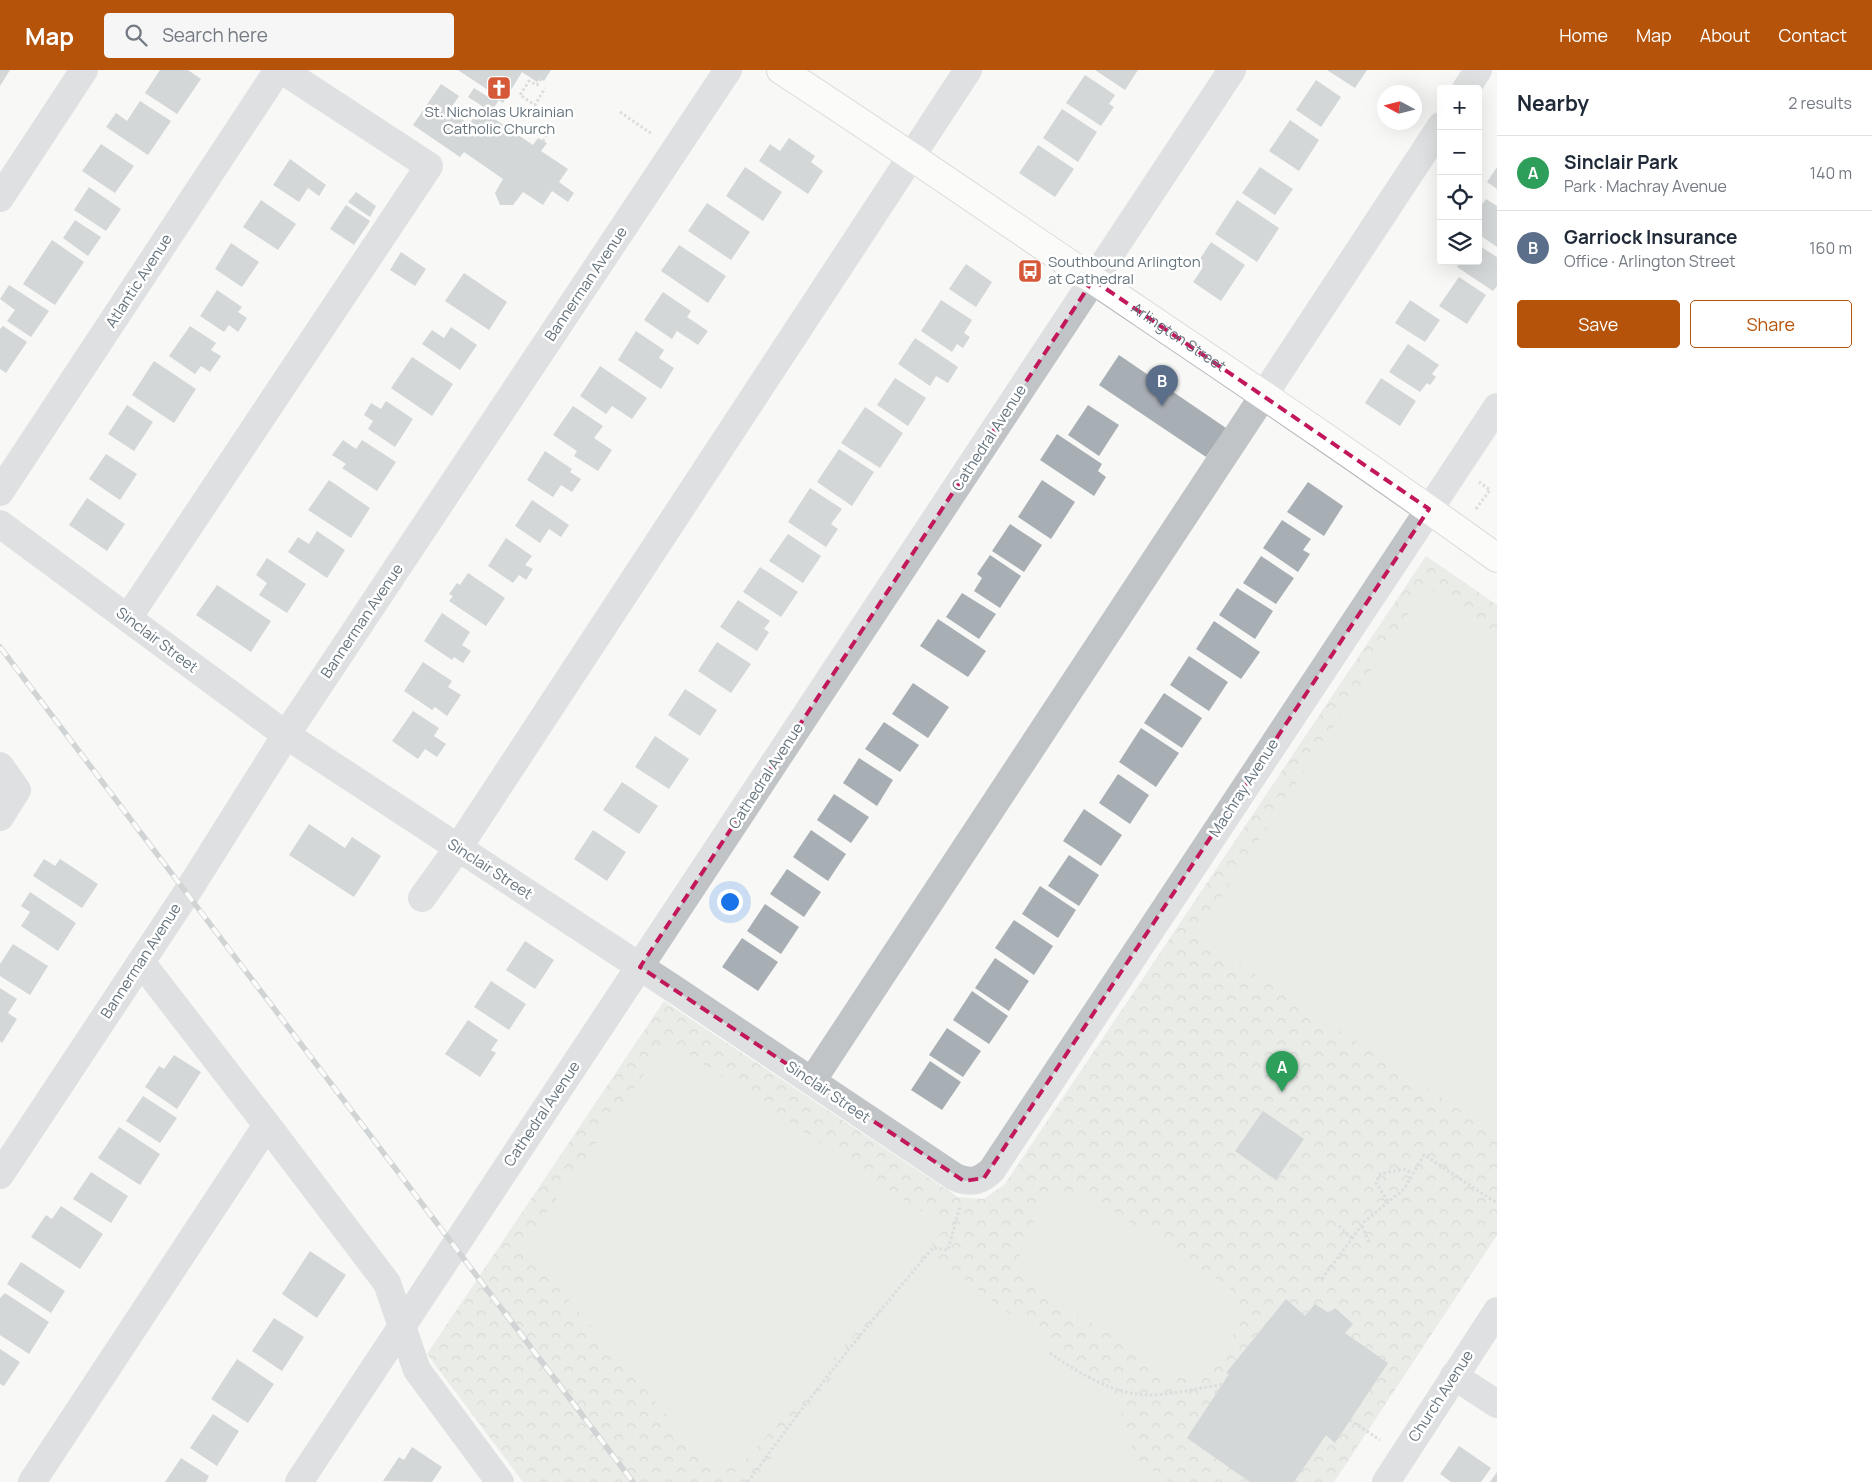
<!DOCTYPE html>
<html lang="en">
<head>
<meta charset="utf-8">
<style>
  body { margin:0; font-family:Manrope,sans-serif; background:#f6f6f7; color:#1f2937 }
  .controls { position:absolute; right:15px; top:15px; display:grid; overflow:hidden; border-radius:5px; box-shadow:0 5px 20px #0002 }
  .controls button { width:45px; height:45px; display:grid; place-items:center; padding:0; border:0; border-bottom:1px solid #e0e1e3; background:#fff; color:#1f2937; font:25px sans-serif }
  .compass { position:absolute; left:1377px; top:15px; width:45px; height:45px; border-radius:50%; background:#fff; box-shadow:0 5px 20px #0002; rotate:277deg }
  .you { position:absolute; left:729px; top:831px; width:18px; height:18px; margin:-12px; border:4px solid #fff; border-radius:50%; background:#1a73e8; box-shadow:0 0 0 8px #1a73e833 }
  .badge { display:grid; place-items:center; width:32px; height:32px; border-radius:50%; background:#b45309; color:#fff; font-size:16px; font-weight:700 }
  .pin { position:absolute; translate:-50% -41px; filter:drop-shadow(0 1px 2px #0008) }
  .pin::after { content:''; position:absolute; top:26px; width:18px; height:15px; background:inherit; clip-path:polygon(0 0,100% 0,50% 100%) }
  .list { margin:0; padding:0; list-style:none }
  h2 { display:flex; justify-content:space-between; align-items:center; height:65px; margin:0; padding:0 20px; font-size:21px }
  h2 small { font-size:16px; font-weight:400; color:#747a83 }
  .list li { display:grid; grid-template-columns:32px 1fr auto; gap:15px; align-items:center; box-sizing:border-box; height:75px; padding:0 20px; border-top:1px solid #e0e1e3 }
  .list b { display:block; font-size:19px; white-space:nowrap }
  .list p { margin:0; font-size:16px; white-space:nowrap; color:#747a83 }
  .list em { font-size:16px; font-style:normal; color:#747a83 }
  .actions { display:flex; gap:10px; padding:15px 20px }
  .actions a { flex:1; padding:11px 0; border:1px solid #b45309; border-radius:5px; text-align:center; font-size:18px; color:#b45309 }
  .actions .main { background:#b45309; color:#fff }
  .icon { flex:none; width:28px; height:28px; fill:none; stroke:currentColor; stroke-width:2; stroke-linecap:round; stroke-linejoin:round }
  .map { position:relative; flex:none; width:1497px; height:1412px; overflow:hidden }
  header { display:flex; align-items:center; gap:30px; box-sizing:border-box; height:70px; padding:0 25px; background:#b45309; color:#fff }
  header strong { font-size:24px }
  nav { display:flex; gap:28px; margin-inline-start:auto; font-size:18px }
  .search { width:350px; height:45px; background:#f6f6f7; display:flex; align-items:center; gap:12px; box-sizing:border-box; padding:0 18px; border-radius:5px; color:#747a83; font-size:19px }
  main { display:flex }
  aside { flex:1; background:#fff }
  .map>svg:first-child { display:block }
  .forest { fill:url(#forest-crowns) }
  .pitch { fill:#d8ddd5 }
  .building { fill:#a8afb4 }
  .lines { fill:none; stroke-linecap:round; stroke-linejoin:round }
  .major-casing { stroke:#b4b8bb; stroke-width:30 }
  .path { stroke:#babdbf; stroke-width:3; stroke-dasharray:2.5 2.5; stroke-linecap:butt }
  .minor { stroke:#c0c4c7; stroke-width:28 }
  .major { stroke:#fff; stroke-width:28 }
  .rail-casing { stroke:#a2a8ad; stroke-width:5.5 }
  .rail { stroke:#fff; stroke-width:4; stroke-dasharray:11; stroke-linecap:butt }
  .marked { fill:none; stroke:#c2185b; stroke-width:4; stroke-dasharray:10 6; stroke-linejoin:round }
  .labels { text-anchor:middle; stroke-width:5; stroke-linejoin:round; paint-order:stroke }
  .poi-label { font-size:15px; fill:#66747e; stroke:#fff }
  .street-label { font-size:15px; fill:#66747e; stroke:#fff }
</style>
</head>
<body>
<header>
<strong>Map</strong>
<div class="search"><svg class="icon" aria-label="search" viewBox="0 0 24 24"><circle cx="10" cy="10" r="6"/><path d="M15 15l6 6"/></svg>Search here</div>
<nav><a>Home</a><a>Map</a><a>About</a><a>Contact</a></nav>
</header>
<main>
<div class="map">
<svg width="1497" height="1412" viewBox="0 0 1497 1412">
  <defs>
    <pattern id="forest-crowns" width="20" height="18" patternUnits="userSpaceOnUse" patternTransform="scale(1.25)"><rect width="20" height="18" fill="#d8ddd5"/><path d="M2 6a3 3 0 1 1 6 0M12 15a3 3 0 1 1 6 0" fill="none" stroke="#b3b8b2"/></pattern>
  </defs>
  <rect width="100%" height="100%" fill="#f8f8f6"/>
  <!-- forest -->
  <polygon class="forest" points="1426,486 1497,535 1497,1165 1334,1412 523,1412 427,1284 664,931 958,1127 984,1129 1005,1114"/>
  <!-- pitch -->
  <g class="pitch">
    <polygon points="1426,517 1497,563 1497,1065 1196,865"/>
    <polygon points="668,970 946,1158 738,1399 710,1395 523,1176"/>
    <path d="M1072 1121 1086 1123 1230 1218C1235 1226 1240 1234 1240 1243 1241 1255 1219 1293 1210 1301 1199 1310 1185 1309 1173 1307L1030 1212C1025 1204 1020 1196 1020 1187 1019 1175 1041 1136 1050 1129 1057 1124 1065 1123 1072 1121Z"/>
    <polygon points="932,1185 1115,1324 1135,1387 1169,1412 761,1412 773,1384 918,1196"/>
  </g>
  <!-- building -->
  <g class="building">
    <polygon points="0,0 10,0 0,16"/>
    <polygon points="160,0 188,0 201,9 177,44 145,23"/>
    <polygon points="458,0 551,0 544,11 540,9 537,12 522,2 503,33 499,30 489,45 533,75 538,68 547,73 541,81 568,99 559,112 574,123 568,132 552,121 543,135 523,122 513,135 500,135 495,123 503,109 464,82 460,87 413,55 441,14 459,26 449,41 469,54 482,36 468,27 474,18 488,27 490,24 488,20"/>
    <polygon points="1095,0 1138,0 1125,20"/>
    <polygon points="1327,0 1367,0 1355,18"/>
    <polygon points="1085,5 1115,25 1109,34 1114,37 1101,56 1066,33"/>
    <polygon points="1316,10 1341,27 1321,57 1296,40"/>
    <polygon points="140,31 171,51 148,85 106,57 116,43 127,51"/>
    <polygon points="1062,39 1097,62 1078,92 1043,68"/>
    <polygon points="1290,50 1319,70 1299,101 1269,81"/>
    <polygon points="789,68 815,86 811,92 823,101 808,124 759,91 770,74 780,81"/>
    <polygon points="101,74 134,96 115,123 82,101"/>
    <polygon points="1038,75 1074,99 1055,127 1019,103"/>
    <polygon points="290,89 326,115 319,126 308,118 299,132 273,115"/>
    <polygon points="745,97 782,122 763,151 726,126"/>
    <polygon points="1260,97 1293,119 1275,145 1242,123"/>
    <polygon points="1497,97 1497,119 1487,112"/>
    <polygon points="89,117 121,139 106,161 74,140"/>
    <polygon points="356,122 376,136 370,147 348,132"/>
    <polygon points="1486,129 1497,136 1497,177 1478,164 1478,140"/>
    <polygon points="261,130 296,154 278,180 243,157"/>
    <polygon points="1237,130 1279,158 1257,192 1215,164"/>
    <polygon points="707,133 750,162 731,190 688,161"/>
    <polygon points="346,135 370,151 354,175 330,159"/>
    <polygon points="75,150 101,167 88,186 63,168"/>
    <polygon points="52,170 84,192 55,235 23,214"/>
    <polygon points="1211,172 1245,195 1221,231 1193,212 1202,199 1196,195"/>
    <polygon points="231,173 259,192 242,217 215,199"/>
    <polygon points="679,175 726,206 708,233 661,201"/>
    <polygon points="1478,175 1497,187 1497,216 1493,221 1457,197 1461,191 1478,191"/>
    <polygon points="401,182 426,199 415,216 390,200"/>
    <polygon points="966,194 992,212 976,237 949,219"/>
    <polygon points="464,203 507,232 489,260 445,231"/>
    <polygon points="1459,207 1486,225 1467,254 1439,236"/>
    <polygon points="9,215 49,241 31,267 7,251 15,240 0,229"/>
    <polygon points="217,220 242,237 238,242 247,248 238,262 229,255 224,262 200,246"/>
    <polygon points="663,222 691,241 687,247 708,261 698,275 677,261 672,269 644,250"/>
    <polygon points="941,230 972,250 964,263 970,267 963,278 957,274 952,282 921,261"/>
    <polygon points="1410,230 1440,250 1425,272 1395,253"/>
    <polygon points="3,256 27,272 6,303 0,299 0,259"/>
    <polygon points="190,256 216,273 211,280 221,286 210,302 201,296 195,304 169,286"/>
    <polygon points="451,257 477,275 460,300 422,274 432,260 444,268"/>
    <polygon points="636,261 664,280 659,288 674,298 661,319 618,290"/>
    <polygon points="915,268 958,297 948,313 936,306 930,316 898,294"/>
    <polygon points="1408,274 1439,295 1432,304 1436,307 1430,315 1427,313 1420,322 1389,302"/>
    <polygon points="1119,285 1226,358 1206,387 1099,315"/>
    <polygon points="412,287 453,314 432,346 391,318"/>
    <polygon points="154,291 196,319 174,353 132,325"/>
    <polygon points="600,296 647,328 632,349 612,336 606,344 580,326"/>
    <polygon points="895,308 926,328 908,356 877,335"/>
    <polygon points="1381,308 1416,331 1400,356 1365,333"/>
    <polygon points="386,331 413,349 395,377 368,359 373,351 364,345 371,333 381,339"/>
    <polygon points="127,335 153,352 134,381 108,364"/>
    <polygon points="1088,335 1119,355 1099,386 1068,365"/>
    <polygon points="573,336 603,356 594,368 612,380 598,401 574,386 577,381 553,365"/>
    <polygon points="865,337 903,363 880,398 841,373"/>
    <polygon points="1057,364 1102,394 1098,401 1106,407 1094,426 1040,390"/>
    <polygon points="343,370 356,379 362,370 396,392 377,421 342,398 346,394 332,385"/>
    <polygon points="839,379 874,402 852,436 817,412"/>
    <polygon points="545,381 572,399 570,402 581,409 572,422 561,415 553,427 527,410"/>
    <polygon points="106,384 137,404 120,430 89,409"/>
    <polygon points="329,410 370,438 351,468 308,440"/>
    <polygon points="1042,410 1075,432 1051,469 1018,447"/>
    <polygon points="1308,412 1343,436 1324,466 1287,442"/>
    <polygon points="810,418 842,439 831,454 838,459 826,477 788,452"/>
    <polygon points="87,428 125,454 107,481 69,455"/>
    <polygon points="532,430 569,455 561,467 549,459 540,473 515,456"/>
    <polygon points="1282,450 1311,469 1303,480 1310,484 1298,502 1263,478"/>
    <polygon points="1010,454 1042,475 1024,502 992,481"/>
    <polygon points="317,461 345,480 327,508 288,482 298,467 309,474"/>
    <polygon points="788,464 821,486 803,513 769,491"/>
    <polygon points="506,468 532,486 525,495 533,499 526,510 519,505 513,513 488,496"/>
    <polygon points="990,485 1021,506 1000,538 974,521 982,508 977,504"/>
    <polygon points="1261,486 1294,508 1276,534 1243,513"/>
    <polygon points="267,488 306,514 287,543 259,525 267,513 256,505"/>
    <polygon points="760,497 798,522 781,547 743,522"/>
    <polygon points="468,503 505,528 486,556 449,531 453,526 449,524 457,513 460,515"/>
    <polygon points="217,515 271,551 251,582 196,545"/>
    <polygon points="1237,518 1273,541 1255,569 1219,545"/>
    <polygon points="962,523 996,544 979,569 946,547"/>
    <polygon points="738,530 770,551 764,559 769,562 757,581 720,557"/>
    <polygon points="442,543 470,562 462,575 471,581 463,593 454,587 452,590 424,571"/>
    <polygon points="938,549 986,581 968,607 920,576"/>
    <polygon points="1214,551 1260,582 1241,609 1196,579"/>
    <polygon points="717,572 751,594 731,623 698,601"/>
    <polygon points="1189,586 1228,612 1209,641 1170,615"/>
    <polygon points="423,592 452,611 448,617 461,625 447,646 435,637 432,640 404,621"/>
    <polygon points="913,613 949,637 928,668 892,644"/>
    <polygon points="685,619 717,640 700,666 668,645"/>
    <polygon points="1164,623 1202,648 1182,678 1144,653"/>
    <polygon points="413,641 439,658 434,666 446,674 437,687 425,679 418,689 392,671"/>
    <polygon points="884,652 919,675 900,702 865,679"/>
    <polygon points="1141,658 1179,683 1156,717 1119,692"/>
    <polygon points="655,666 689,689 669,719 635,697"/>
    <polygon points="859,688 893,710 877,736 843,713"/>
    <polygon points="1118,704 1149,725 1130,754 1099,733"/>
    <polygon points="622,712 658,736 639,764 603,740"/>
    <polygon points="834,724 869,747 851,773 817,750"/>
    <polygon points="1084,739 1122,765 1101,796 1063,771"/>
    <polygon points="309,754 345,778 352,767 381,786 354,827 289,785"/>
    <polygon points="593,760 626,782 607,811 574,789"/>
    <polygon points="811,760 846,784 828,811 793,787"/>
    <polygon points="1069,785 1099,805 1079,836 1048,816"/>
    <polygon points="44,789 55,796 60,789 98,814 82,838 33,806"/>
    <polygon points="787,799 821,822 804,847 770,824"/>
    <polygon points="1040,816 1076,840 1058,868 1022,844"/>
    <polygon points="30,822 76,853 58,881 21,856 30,842 21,836"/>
    <polygon points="765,834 799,857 781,884 747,861"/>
    <polygon points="1014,850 1053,876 1034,905 995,878"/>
    <polygon points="742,868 778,892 758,921 722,897"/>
    <polygon points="525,871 554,890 535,919 506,900"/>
    <polygon points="13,874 48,896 30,925 0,906 0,894"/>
    <polygon points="995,888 1029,911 1009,941 975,918"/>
    <polygon points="491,911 526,934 509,960 474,937"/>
    <polygon points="0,918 17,929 8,943 17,949 2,973 0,971"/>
    <polygon points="972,921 1008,946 989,974 953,950"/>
    <polygon points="468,950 498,970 491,980 496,983 480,1007 445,984"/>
    <polygon points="947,958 981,981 963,1007 929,985"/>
    <polygon points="174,985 201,1002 177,1039 145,1017 159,996 164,999"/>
    <polygon points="930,991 961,1012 942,1040 911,1020"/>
    <polygon points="143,1026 177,1048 160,1073 126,1051"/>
    <polygon points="1263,1041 1304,1069 1276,1110 1235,1081"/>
    <polygon points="119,1057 160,1084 140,1115 98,1088"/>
    <polygon points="91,1102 128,1126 111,1153 73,1129"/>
    <polygon points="61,1136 103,1164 80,1199 31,1167 46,1145 52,1149"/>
    <polygon points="310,1181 346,1205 317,1248 282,1224"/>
    <polygon points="21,1192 65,1221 51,1243 7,1214"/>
    <polygon points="5,1223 49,1252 29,1284 0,1265 0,1228"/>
    <polygon points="1286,1229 1305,1246 1315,1234 1329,1243 1335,1238 1353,1254 1345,1263 1388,1293 1335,1373 1326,1365 1294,1412 1250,1412 1187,1368 1229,1304 1226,1303"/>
    <polygon points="274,1248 304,1267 282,1301 252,1281"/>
    <polygon points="0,1279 20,1292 4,1316 0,1314"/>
    <polygon points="237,1289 274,1314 248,1353 211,1329"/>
    <polygon points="213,1344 239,1361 217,1396 190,1378"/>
    <polygon points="1459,1376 1491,1398 1481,1412 1451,1412 1440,1404"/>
    <polygon points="412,1377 442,1397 432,1412 383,1411 399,1387 404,1390"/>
    <polygon points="181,1388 209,1406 206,1412 165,1412"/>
    <polygon points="1497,1402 1497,1412 1490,1412"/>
  </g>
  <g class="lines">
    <defs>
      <g id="major">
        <path id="s1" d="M781 0C886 68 988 139 1092 209 1228 301 1364 392 1497 488"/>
      </g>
    </defs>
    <!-- major casing -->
    <use href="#major" class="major-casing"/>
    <!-- path -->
    <g class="path">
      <polyline points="541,9 537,15 529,11 520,25 535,35 545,18"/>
      <polyline points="620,42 652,64"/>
      <polyline points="543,71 552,58"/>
      <polyline points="1476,439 1490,420 1479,412"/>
      <polyline points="1388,1131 1376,1113 1380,1104 1404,1099 1412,1103"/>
      <polyline points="1339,1156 1352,1168"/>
      <polyline points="1362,1156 1369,1172"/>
      <polyline points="1322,1209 1364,1152 1404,1119 1424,1085 1497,1133"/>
      <path d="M1050 1283C1079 1303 1109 1322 1145 1325 1166 1326 1201 1318 1223 1314"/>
      <polyline points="1350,1350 1380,1370"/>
      <path d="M748 1412C806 1331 868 1254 933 1178L948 1180 960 1136"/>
    </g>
    <!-- minor -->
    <g class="minor">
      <polyline points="1466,19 1478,0"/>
      <polyline points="0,128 84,0"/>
      <polyline points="0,422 278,0"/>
      <path d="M0 454 286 665 671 917 955 1107C970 1114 981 1111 992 1100L1497 337"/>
      <polyline points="128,548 429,96 282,0"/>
      <polyline points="0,696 17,720 0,747"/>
      <polyline points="422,828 458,778 968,0"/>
      <polyline points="812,1011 1441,56"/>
      <polyline points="267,1055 387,1213 417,1300 500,1412"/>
      <polyline points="0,1105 186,824 286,665 728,0"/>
      <polyline points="1454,1306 1497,1334"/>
      <polyline points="32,1412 267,1055 141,892"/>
      <polyline points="299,1412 1232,0"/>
      <polyline points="1386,1412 1497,1241"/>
    </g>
    <!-- major -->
    <use href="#major" class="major"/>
    <defs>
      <polyline id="rail" points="0,577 633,1412"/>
    </defs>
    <!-- rail casing -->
    <use href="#rail" class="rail-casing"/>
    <!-- rail -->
    <use href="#rail" class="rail"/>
  </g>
  <!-- marked area -->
  <path d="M0 0H1497V1412H0ZM1093 210 1429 439 984 1108 964 1111 640 897Z" fill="#f8f8f6" fill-opacity=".55" fill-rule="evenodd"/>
  <path class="marked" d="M1093 210 1429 439 984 1108 964 1111 640 897Z"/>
  <!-- icons -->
  <defs>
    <symbol id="church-square" viewBox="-11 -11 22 22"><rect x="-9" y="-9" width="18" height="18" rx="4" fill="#d55939" stroke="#fff"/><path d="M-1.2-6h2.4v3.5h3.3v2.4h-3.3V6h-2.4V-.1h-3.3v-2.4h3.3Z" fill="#fff"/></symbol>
    <symbol id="bus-square" viewBox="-11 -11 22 22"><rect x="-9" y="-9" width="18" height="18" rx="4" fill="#d55939" stroke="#fff"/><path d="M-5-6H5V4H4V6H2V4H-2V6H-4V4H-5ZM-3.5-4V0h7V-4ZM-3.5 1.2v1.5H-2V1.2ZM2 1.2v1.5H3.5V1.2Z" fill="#fff"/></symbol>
  </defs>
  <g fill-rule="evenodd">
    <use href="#church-square" x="485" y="4" width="28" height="28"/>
    <use href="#bus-square" x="1016" y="187" width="28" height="28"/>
  </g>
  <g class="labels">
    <!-- poi labels -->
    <g class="poi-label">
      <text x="499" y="47">St. Nicholas Ukrainian<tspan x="499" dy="17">Catholic Church</tspan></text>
      <text x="1048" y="197" text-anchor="start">Southbound Arlington<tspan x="1048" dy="17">at Cathedral</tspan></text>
    </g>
    <!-- street labels -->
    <g class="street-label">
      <text transform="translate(139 211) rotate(-57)" y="5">Atlantic Avenue</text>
      <text transform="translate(586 214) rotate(-56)" y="5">Bannerman Avenue</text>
      <text dy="5" stroke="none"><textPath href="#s1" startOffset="479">Arlington Street</textPath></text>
      <text transform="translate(989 368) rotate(-57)" y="5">Cathedral Avenue</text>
      <text transform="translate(362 551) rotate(-56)" y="5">Bannerman Avenue</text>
      <text transform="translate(157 570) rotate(37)" y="5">Sinclair Street</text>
      <text transform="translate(766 706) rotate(-57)" y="5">Cathedral Avenue</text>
      <text transform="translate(1244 718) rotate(-57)" y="5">Machray Avenue</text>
      <text transform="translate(490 799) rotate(33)" y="5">Sinclair Street</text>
      <text transform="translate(141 891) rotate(-57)" y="5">Bannerman Avenue</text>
      <text transform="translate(828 1022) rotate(34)" y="5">Sinclair Street</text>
      <text transform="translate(542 1044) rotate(-56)" y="5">Cathedral Avenue</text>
      <text transform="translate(1441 1326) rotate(-57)" y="5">Church Avenue</text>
    </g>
  </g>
</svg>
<div class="controls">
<button>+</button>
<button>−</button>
<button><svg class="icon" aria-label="locate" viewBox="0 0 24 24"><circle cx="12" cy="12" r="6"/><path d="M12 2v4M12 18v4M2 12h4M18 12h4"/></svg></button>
<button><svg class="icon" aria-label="layers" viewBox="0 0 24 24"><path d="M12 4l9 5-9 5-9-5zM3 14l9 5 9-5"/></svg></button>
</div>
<svg class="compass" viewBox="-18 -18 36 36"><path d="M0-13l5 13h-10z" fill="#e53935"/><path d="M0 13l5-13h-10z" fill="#747a83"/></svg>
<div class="you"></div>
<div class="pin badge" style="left:1282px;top:1022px;background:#2e9e5b">A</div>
<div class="pin badge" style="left:1162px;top:336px;background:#5c6f8a">B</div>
</div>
<aside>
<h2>Nearby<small>2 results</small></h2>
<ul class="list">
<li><span class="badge" style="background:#2e9e5b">A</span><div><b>Sinclair Park</b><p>Park · Machray Avenue</p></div><em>140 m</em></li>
<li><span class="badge" style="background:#5c6f8a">B</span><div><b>Garriock Insurance</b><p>Office · Arlington Street</p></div><em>160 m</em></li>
</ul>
<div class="actions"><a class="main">Save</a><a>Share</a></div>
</aside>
</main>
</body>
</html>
